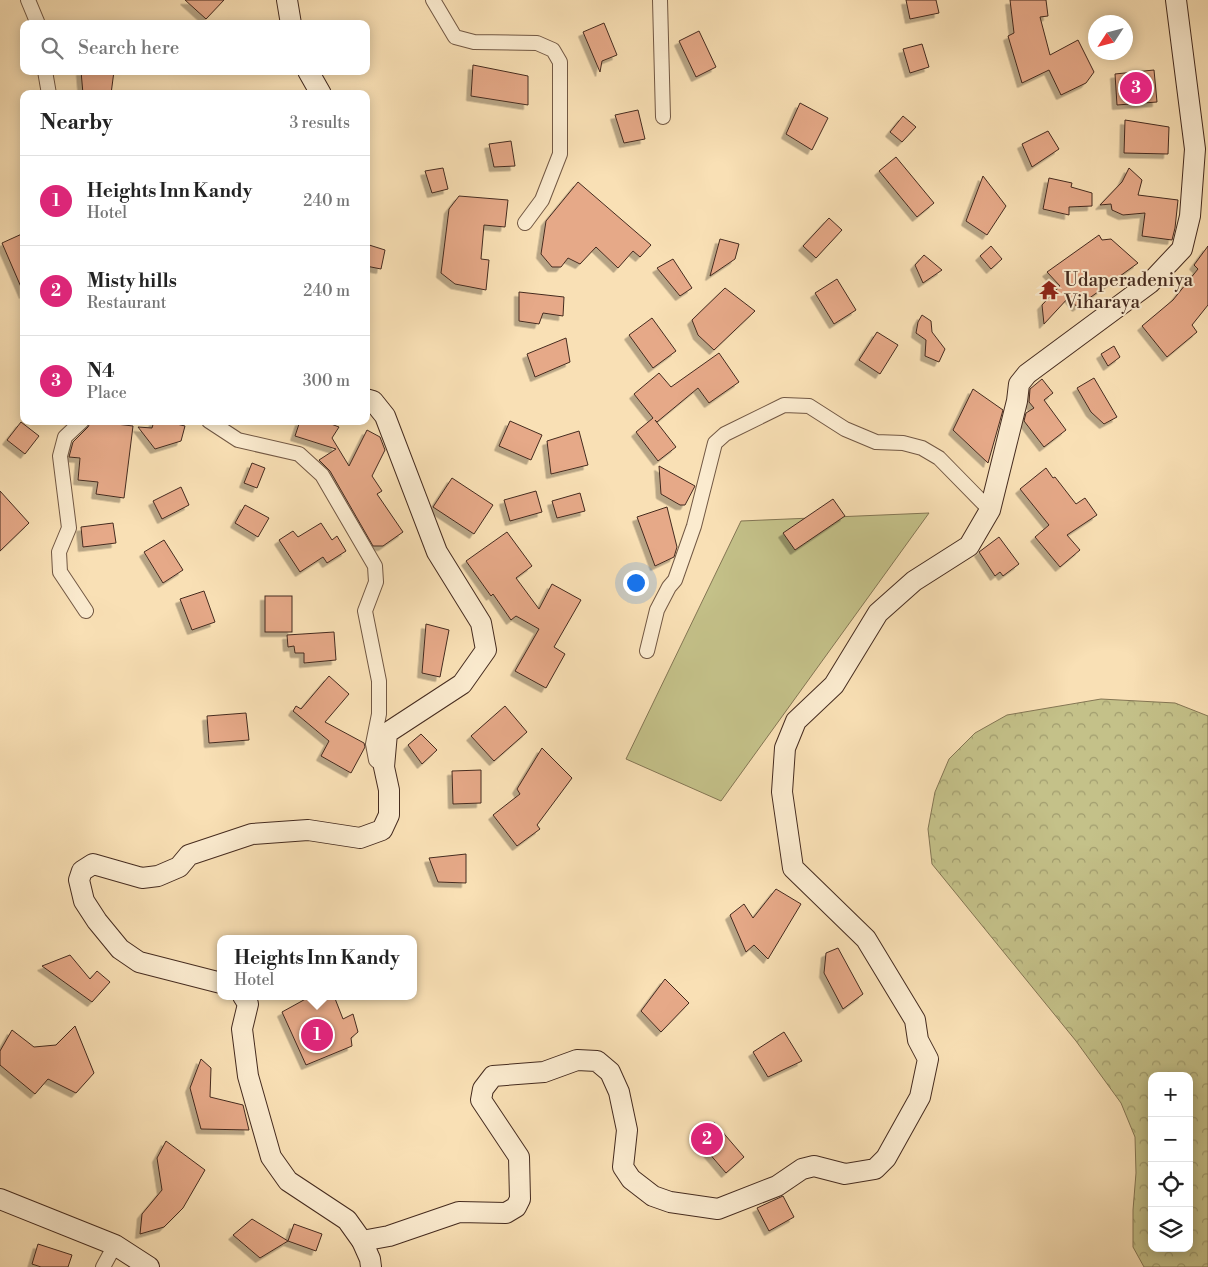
<!DOCTYPE html>
<html lang="en">
<head>
<meta charset="utf-8">
<style>
  body { margin:0; font-family:"Libre Bodoni",serif; background:#f6f6f6; color:#222 }
  .controls { position:absolute; right:15px; bottom:15px; display:grid; overflow:hidden; border-radius:10px; box-shadow:0 2px 12px #0003 }
  .controls button { width:45px; height:45px; display:grid; place-items:center; padding:0; border:0; border-bottom:1px solid #e0e0e0; background:#fff; color:#222; font:25px sans-serif }
  .compass { position:absolute; left:1088px; top:15px; width:45px; height:45px; border-radius:50%; background:#fff; box-shadow:0 2px 12px #0003; rotate:234deg }
  .you { position:absolute; left:635px; top:582px; width:18px; height:18px; margin:-12px; border:4px solid #fff; border-radius:50%; background:#1a73e8; box-shadow:0 0 0 8px #1a73e833 }
  .badge { display:grid; place-items:center; width:32px; height:32px; border-radius:50%; background:#db2777; color:#fff; font-size:16px; font-weight:700 }
  .pin { position:absolute; translate:-50% -50%; border:2px solid #fff; box-shadow:0 1px 5px #0006 }
  .popup { position:absolute; left:217px; top:935px; width:200px; height:65px; box-sizing:border-box; display:grid; place-content:center; border-radius:10px; background:#fff; filter:drop-shadow(0 1px 4px #0005); font-size:16px; white-space:nowrap; color:#767676 }
  .popup b { font-size:19px; color:#222 }
  .popup::after { content:''; position:absolute; left:50%; top:100%; margin-left:-10px; border:10px solid transparent; border-top-color:#fff }
  .list { margin:0; padding:0; list-style:none }
  h2 { display:flex; justify-content:space-between; align-items:center; height:65px; margin:0; padding:0 20px; font-size:21px }
  h2 small { font-size:16px; font-weight:400; color:#767676 }
  .list li { display:grid; grid-template-columns:32px 1fr auto; gap:15px; align-items:center; box-sizing:border-box; height:90px; padding:0 20px; border-top:1px solid #e0e0e0 }
  .list b { display:block; font-size:19px; white-space:nowrap }
  .list p { margin:0; font-size:16px; white-space:nowrap; color:#767676 }
  .list em { font-size:16px; font-style:normal; color:#767676 }
  .icon { flex:none; width:28px; height:28px; fill:none; stroke:currentColor; stroke-width:2; stroke-linecap:round; stroke-linejoin:round }
  .map { position:relative; flex:none; width:1208px; height:1267px; overflow:hidden }
  .search { position:absolute; background:#fff; box-shadow:0 2px 12px #0003; left:20px; top:20px; width:350px; height:55px; display:flex; align-items:center; gap:12px; box-sizing:border-box; padding:0 18px; border-radius:10px; color:#767676; font-size:19px }
  .panel { position:absolute; background:#fff; box-shadow:0 2px 12px #0003; left:20px; top:90px; width:350px; height:335px; border-radius:10px }
  .map>svg:first-child { display:block }
  .forest { fill:url(#forest-crowns); stroke:#847654; fill-rule:evenodd }
  .green { fill:#c4c189; stroke:#847654 }
  .building { fill:#e6a988; stroke:#452b1f; filter:url(#shadow) }
  .lines { fill:none; stroke-linecap:round; stroke-linejoin:round }
  .street-casing { stroke:#725844; stroke-width:16 }
  .secondary-casing { stroke:#452b1f; stroke-width:22 }
  .street { stroke:#fbebcf; stroke-width:14 }
  .secondary { stroke:#fbebcf; stroke-width:20 }
  .labels { text-anchor:middle; stroke-width:4; stroke-linejoin:round; paint-order:stroke }
  .poi-label { font-size:19px; fill:#452b1f; stroke:#fbebcf; text-anchor:start }
</style>
</head>
<body>
<div class="map">
<svg width="1208" height="1267" viewBox="0 0 1208 1267">
  <defs>
    <pattern id="forest-crowns" width="20" height="18" patternUnits="userSpaceOnUse" patternTransform="scale(1.25)"><rect width="20" height="18" fill="#c4c189"/><path d="M2 6a3 3 0 1 1 6 0M12 15a3 3 0 1 1 6 0" fill="none" stroke="#a19d6f"/></pattern>
    <filter id="shadow"><feDropShadow dx="-4.5" dy="4.5" stdDeviation="0" flood-color="#0004"/></filter>
  </defs>
  <rect width="100%" height="100%" fill="#f9e0b5"/>
  <filter id="stains"><feTurbulence type="fractalNoise" baseFrequency=".004" numOctaves="4"/><feColorMatrix values="0 0 0 0 .2 0 0 0 0 .09 0 0 0 0 .02 0 0 0 .5 -.17"/></filter>
  <radialGradient id="worn" r=".72"><stop offset=".6" stop-color="#630" stop-opacity="0"/><stop offset="1" stop-color="#630" stop-opacity=".3"/></radialGradient>
  <!-- forest -->
  <path class="forest" d="M1101 699 1175 703 1208 716V1267H1144L1133 1247V1210L1136 1173 1135 1137 1121 1103 1076 1041 932 864 928 829 935 792 949 759 975 733 1007 715ZM1152 1076H1189V1248H1152Z"/>
  <!-- green -->
  <polygon class="green" points="929,513 721,801 626,759 741,521"/>
  <!-- building -->
  <g class="building">
    <polygon points="185,0 224,0 206,19"/>
    <polygon points="906,0 936,0 939,13 910,19"/>
    <polygon points="1010,0 1046,0 1048,16 1040,17 1050,55 1078,40 1094,72 1086,83 1061,95 1049,70 1022,83 1008,36 1014,33"/>
    <polygon points="604,23 617,55 602,61 600,72 583,32"/>
    <polygon points="699,31 716,67 696,77 679,41"/>
    <polygon points="922,44 929,67 910,73 903,49"/>
    <polygon points="473,65 528,76 528,105 471,96"/>
    <polygon points="1154,70 1157,102 1117,105 1115,74"/>
    <polygon points="81,71 114,71 111,94 83,94"/>
    <polygon points="800,103 828,118 812,150 786,134"/>
    <polygon points="638,110 645,139 624,143 615,115"/>
    <polygon points="903,116 916,127 902,142 890,132"/>
    <polygon points="1125,120 1169,127 1168,154 1124,153"/>
    <polygon points="1048,131 1059,149 1032,167 1022,144"/>
    <polygon points="511,141 515,166 494,167 489,144"/>
    <polygon points="896,157 934,203 917,217 879,171"/>
    <polygon points="443,168 448,189 432,193 425,171"/>
    <polygon points="1129,168 1142,180 1138,195 1178,200 1175,228 1172,240 1142,236 1145,213 1123,215 1112,210 1111,204 1100,205 1122,182"/>
    <polygon points="983,176 1006,206 987,235 966,221"/>
    <polygon points="1049,178 1072,183 1071,187 1092,193 1092,206 1069,207 1069,215 1043,209"/>
    <polygon points="578,182 651,245 640,257 633,251 618,268 596,247 580,264 568,258 561,267 552,267 541,254 546,221"/>
    <polygon points="459,196 508,200 505,227 484,225 481,259 489,260 486,290 455,284 441,273 449,209"/>
    <polygon points="829,218 842,230 816,258 803,246"/>
    <polygon points="24,233 24,294 2,243"/>
    <polygon points="1099,235 1102,240 1111,239 1138,263 1077,307 1069,297 1044,324 1042,305 1060,286 1047,272"/>
    <polygon points="720,239 739,244 735,259 710,276"/>
    <polygon points="366,244 385,250 381,269 366,266"/>
    <polygon points="991,246 1002,259 991,269 980,256"/>
    <polygon points="1208,246 1208,305 1192,325 1197,332 1167,357 1142,326 1173,300 1198,269 1194,265"/>
    <polygon points="924,255 942,270 923,283 915,265"/>
    <polygon points="673,259 692,288 680,296 657,268"/>
    <polygon points="837,279 856,310 834,324 815,293"/>
    <polygon points="725,288 755,311 714,350 698,335 692,320"/>
    <polygon points="519,292 564,297 563,316 543,313 539,324 519,321"/>
    <polygon points="922,315 931,321 932,332 945,349 939,362 925,356 926,340 916,333 918,322"/>
    <polygon points="652,318 676,351 653,368 629,335"/>
    <polygon points="877,332 898,345 880,374 859,360"/>
    <polygon points="566,338 570,362 535,377 527,354"/>
    <polygon points="1114,346 1120,357 1108,366 1101,354"/>
    <polygon points="719,353 739,382 709,403 698,388 657,422 655,420 676,447 658,461 636,432 653,418 634,394 659,373 671,387"/>
    <polygon points="1094,378 1117,417 1104,424 1091,412 1077,388"/>
    <polygon points="1042,379 1053,393 1044,400 1066,430 1044,447 1024,421 1026,413 1034,408 1029,402 1030,389"/>
    <polygon points="973,389 1003,410 988,463 953,430"/>
    <polygon points="91,421 133,426 124,498 96,494 98,482 78,480 80,458 69,457 73,442 88,427"/>
    <polygon points="154,421 164,421 185,426 181,441 155,449 138,427 152,428"/>
    <polygon points="300,421 323,421 339,427 332,438 349,466 367,430 380,437 385,450 372,476 382,491 377,494 403,532 383,546 373,546 330,471 319,460 336,449 295,436"/>
    <polygon points="510,421 542,435 531,460 499,446"/>
    <polygon points="21,422 39,436 25,454 7,440"/>
    <polygon points="579,431 588,465 551,474 547,441"/>
    <polygon points="252,463 265,468 257,488 244,483"/>
    <polygon points="659,466 695,486 685,505 680,505 661,494"/>
    <polygon points="1046,468 1053,478 1055,477 1076,504 1085,498 1097,515 1067,535 1080,550 1060,567 1035,537 1049,525 1020,489"/>
    <polygon points="452,478 493,505 474,534 433,507"/>
    <polygon points="181,487 189,505 162,519 153,501"/>
    <polygon points="0,491 29,523 0,551"/>
    <polygon points="536,491 542,512 510,521 504,500"/>
    <polygon points="580,493 585,511 557,518 552,501"/>
    <polygon points="833,499 845,516 795,550 783,533"/>
    <polygon points="245,505 269,518 258,537 235,523"/>
    <polygon points="667,507 677,547 674,557 655,566 637,517"/>
    <polygon points="113,523 116,543 83,547 81,527"/>
    <polygon points="321,523 332,540 337,536 346,551 327,563 323,557 300,572 279,540 293,531 298,537"/>
    <polygon points="507,532 532,566 516,578 539,609 552,584 581,600 554,647 565,654 546,688 515,671 539,629 516,616 511,620 493,594 491,596 466,561"/>
    <polygon points="999,537 1019,564 1003,576 1000,572 995,576 979,552"/>
    <polygon points="164,540 183,570 163,583 144,552"/>
    <polygon points="204,591 215,622 192,630 180,599"/>
    <rect x="265" y="596" width="27" height="36"/>
    <polygon points="426,624 449,630 440,677 422,673"/>
    <polygon points="334,632 336,660 304,663 304,653 295,653 294,646 288,647 287,635"/>
    <polygon points="329,676 349,694 325,722 364,743 365,747 351,773 321,756 329,741 293,711 296,706 301,709"/>
    <polygon points="505,706 527,732 494,761 471,736"/>
    <polygon points="246,713 249,740 209,743 207,716"/>
    <polygon points="421,734 437,750 422,764 408,745"/>
    <polygon points="542,748 572,778 537,825 540,829 517,846 493,815 520,794 517,789"/>
    <polygon points="481,770 481,803 453,804 452,771"/>
    <polygon points="466,854 466,883 438,882 429,858"/>
    <polygon points="776,889 801,904 768,959 754,945 746,952 730,915 744,904 753,918"/>
    <polygon points="838,948 863,994 843,1009 824,973 826,953"/>
    <polygon points="70,955 90,979 97,971 110,982 92,1002 42,966"/>
    <polygon points="665,979 689,1003 661,1032 641,1011"/>
    <polygon points="311,996 334,996 343,1019 353,1014 358,1032 351,1038 352,1046 306,1065 282,1012"/>
    <polygon points="75,1026 94,1073 76,1093 48,1079 35,1094 0,1065 0,1051 12,1030 34,1047 56,1045"/>
    <polygon points="784,1032 802,1061 768,1077 753,1052"/>
    <polygon points="201,1059 211,1068 210,1097 243,1105 249,1130 201,1129 190,1088"/>
    <polygon points="714,1122 744,1157 726,1173 696,1138"/>
    <polygon points="166,1141 205,1170 183,1208 164,1227 140,1234 142,1214 162,1190 157,1158"/>
    <polygon points="783,1196 794,1217 769,1231 757,1208"/>
    <polygon points="252,1219 288,1241 260,1258 233,1235"/>
    <polygon points="294,1224 322,1234 316,1251 288,1241"/>
    <polygon points="38,1244 72,1255 68,1267 41,1267 32,1264"/>
  </g>
  <g class="lines">
    <defs>
      <g id="street">
        <polyline points="28,0 38,24"/>
        <polyline points="433,0 455,37 474,42 537,43 553,50 560,62 560,154 542,200 525,223"/>
        <polyline points="660,0 663,117"/>
        <polyline points="45,71 49,94"/>
        <polyline points="82,421 65,437 60,456 69,528 59,552 60,572 86,611"/>
        <polyline points="209,421 238,440 299,454 322,475 375,566 376,582 365,611 379,681 379,714 373,744 376,760 384,767"/>
        <polyline points="647,651 657,610 669,587 675,580 694,526 715,443 725,434 784,405 809,406 845,429 876,442 903,443 922,448 939,458 990,510"/>
        <polyline points="103,1267 115,1245"/>
      </g>
      <g id="secondary">
        <polyline points="287,0 291,24"/>
        <polyline points="308,71 321,94"/>
        <polyline points="221,983 139,962 120,949 97,921 84,901 79,880 82,871 93,864 142,878 158,876 179,867 189,855 252,834 308,830 360,838 382,830 389,815 389,790 384,767 387,733 462,684 486,650 481,623 437,552 385,416 373,401 366,399"/>
        <polyline points="243,996 248,1004 242,1029 248,1076 271,1157 288,1181 347,1220 362,1241 370,1259 371,1267"/>
        <polyline points="0,1199 115,1245 149,1267"/>
        <polyline points="362,1241 389,1236 459,1212 506,1213 516,1207 520,1199 519,1157 481,1100 483,1089 493,1076 544,1072 577,1060 597,1061 610,1072 619,1092 627,1130 623,1167 631,1179 653,1196 670,1202 718,1209 777,1186 802,1169 814,1166 845,1174 875,1169 886,1158 920,1097 928,1059 918,1040 915,1020 866,939 793,868 782,792 785,748 796,721 834,685 878,613 914,581 969,546 990,510 1017,401 1019,384 1027,374 1150,283 1182,249 1190,216 1195,149 1176,0"/>
      </g>
    </defs>
    <!-- street casing -->
    <use href="#street" class="street-casing"/>
    <!-- secondary casing -->
    <use href="#secondary" class="secondary-casing"/>
    <!-- street -->
    <use href="#street" class="street"/>
    <!-- secondary -->
    <use href="#secondary" class="secondary"/>
  </g>
  <!-- icons -->
  <defs>
    <symbol id="temple-bare" viewBox="-9 -9 18 18"><path d="M0-6L5-2H3V0L6.5 2.5H4V6H1.5V3h-3V6H-4V2.5H-6.5L-3 0V-2H-5Z" fill="#8f2418" stroke="#fbebcf" stroke-width="2.5" paint-order="stroke"/></symbol>
  </defs>
  <g fill-rule="evenodd">
    <use href="#temple-bare" x="1035" y="276" width="28" height="28"/>
  </g>
  <g class="labels">
    <!-- poi labels -->
    <g class="poi-label">
      <text x="1064" y="286">Udaperadeniya<tspan x="1064" dy="22">Viharaya</tspan></text>
    </g>
  </g>
  <rect width="100%" height="100%" filter="url(#stains)"/>
  <rect width="100%" height="100%" fill="url(#worn)"/>
</svg>
<div class="controls">
<button>+</button>
<button>−</button>
<button><svg class="icon" aria-label="locate" viewBox="0 0 24 24"><circle cx="12" cy="12" r="6"/><path d="M12 2v4M12 18v4M2 12h4M18 12h4"/></svg></button>
<button><svg class="icon" aria-label="layers" viewBox="0 0 24 24"><path d="M12 4l9 5-9 5-9-5zM3 14l9 5 9-5"/></svg></button>
</div>
<svg class="compass" viewBox="-18 -18 36 36"><path d="M0-13l5 13h-10z" fill="#e53935"/><path d="M0 13l5-13h-10z" fill="#767676"/></svg>
<div class="you"></div>
<div class="pin badge" style="left:317px;top:1035px">1</div>
<div class="popup"><b>Heights Inn Kandy</b>Hotel</div>
<div class="pin badge" style="left:707px;top:1139px">2</div>
<div class="pin badge" style="left:1136px;top:88px">3</div>
<div class="search"><svg class="icon" aria-label="search" viewBox="0 0 24 24"><circle cx="10" cy="10" r="6"/><path d="M15 15l6 6"/></svg>Search here</div>
<section class="panel">
<h2>Nearby<small>3 results</small></h2>
<ul class="list">
<li><span class="badge">1</span><div><b>Heights Inn Kandy</b><p>Hotel</p></div><em>240 m</em></li>
<li><span class="badge">2</span><div><b>Misty hills</b><p>Restaurant</p></div><em>240 m</em></li>
<li><span class="badge">3</span><div><b>N4</b><p>Place</p></div><em>300 m</em></li>
</ul>
</section>
</div>
</body>
</html>
